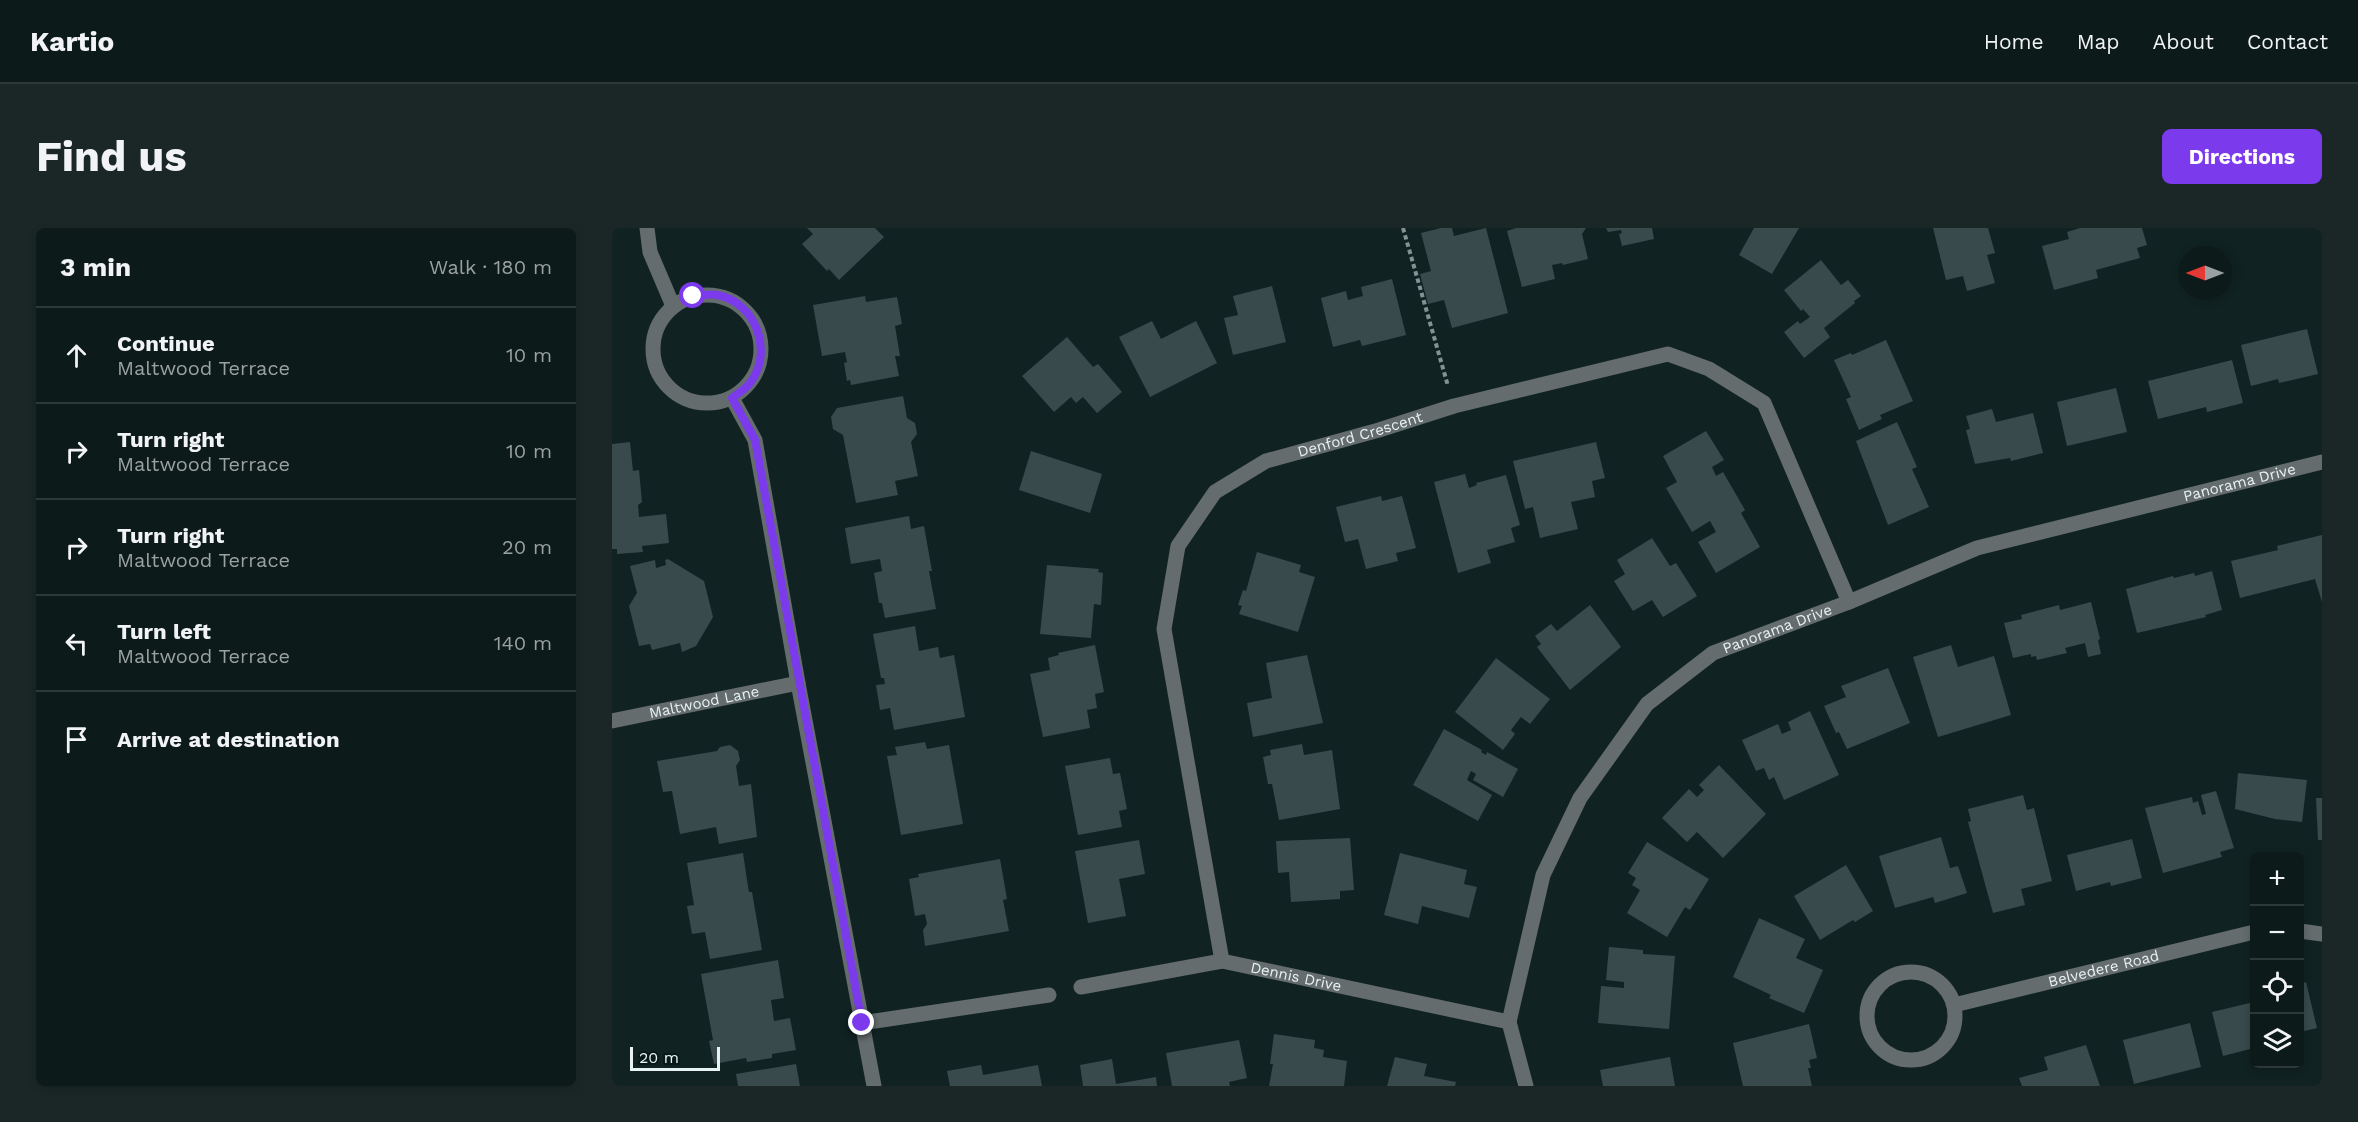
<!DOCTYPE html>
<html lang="en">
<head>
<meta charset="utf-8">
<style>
  body { margin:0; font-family:"Work Sans",sans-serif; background:#1b2727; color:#f1f3f6 }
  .controls { position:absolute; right:18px; bottom:18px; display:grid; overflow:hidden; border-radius:9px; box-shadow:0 3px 9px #0003 }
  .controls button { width:54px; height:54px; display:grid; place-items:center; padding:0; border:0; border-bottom:2px solid #2d3839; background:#0d1a1a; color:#f1f3f6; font:30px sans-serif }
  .compass { position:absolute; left:1566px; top:18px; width:54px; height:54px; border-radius:50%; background:#0d1a1a; box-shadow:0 3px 9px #0003; rotate:270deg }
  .scale { position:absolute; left:18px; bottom:15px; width:90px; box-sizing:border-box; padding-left:6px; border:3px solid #e7f2f3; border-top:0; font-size:16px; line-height:21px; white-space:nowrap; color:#e7f2f3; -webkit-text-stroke:4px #081819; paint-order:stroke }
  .stop { position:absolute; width:18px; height:18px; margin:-14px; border:4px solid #7c3aed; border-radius:50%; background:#fff }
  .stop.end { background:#7c3aed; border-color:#fff; box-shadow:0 2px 6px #0008 }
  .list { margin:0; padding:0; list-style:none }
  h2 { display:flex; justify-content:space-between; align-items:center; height:78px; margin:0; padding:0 24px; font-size:26px }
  h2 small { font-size:20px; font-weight:400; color:#9aa1a2 }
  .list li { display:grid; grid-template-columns:39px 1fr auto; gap:18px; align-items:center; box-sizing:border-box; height:96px; padding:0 24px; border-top:2px solid #2d3839 }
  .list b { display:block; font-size:22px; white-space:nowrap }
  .list p { margin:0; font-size:20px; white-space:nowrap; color:#9aa1a2 }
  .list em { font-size:20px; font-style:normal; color:#9aa1a2 }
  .icon { flex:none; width:33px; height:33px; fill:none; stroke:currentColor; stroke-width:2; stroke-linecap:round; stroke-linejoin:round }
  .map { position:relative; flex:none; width:1710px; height:858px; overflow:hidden; border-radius:9px }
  header { display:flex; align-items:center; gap:36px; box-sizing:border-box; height:84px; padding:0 30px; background:#0d1a1a; border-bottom:2px solid #2d3839 }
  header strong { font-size:28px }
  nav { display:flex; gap:33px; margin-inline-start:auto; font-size:21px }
  .intro { display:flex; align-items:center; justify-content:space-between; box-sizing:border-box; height:144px; padding:0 36px }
  h1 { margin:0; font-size:42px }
  .button { padding:15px 27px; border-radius:9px; background:#7c3aed; color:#fff; font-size:21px; font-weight:700 }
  main { display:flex; gap:36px; padding:0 36px }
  aside { flex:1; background:#0d1a1a; border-radius:9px; box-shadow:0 3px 9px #0003 }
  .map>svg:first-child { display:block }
  .building { fill:#384a4c }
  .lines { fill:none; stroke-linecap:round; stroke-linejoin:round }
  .path { stroke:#849293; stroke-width:4; stroke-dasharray:4.5 3; stroke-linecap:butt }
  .minor { stroke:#646c6d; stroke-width:15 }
  .route { stroke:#7c3aed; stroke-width:8 }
  .labels { text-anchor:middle; stroke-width:5; stroke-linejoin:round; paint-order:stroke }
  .street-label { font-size:15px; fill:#e7f2f3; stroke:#081819 }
</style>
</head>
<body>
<header>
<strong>Kartio</strong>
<nav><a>Home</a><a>Map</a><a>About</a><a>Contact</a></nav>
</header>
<div class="intro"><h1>Find us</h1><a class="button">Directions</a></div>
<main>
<aside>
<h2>3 min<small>Walk · 180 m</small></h2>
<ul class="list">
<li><svg class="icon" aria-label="ahead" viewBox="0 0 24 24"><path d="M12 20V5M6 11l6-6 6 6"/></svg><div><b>Continue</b><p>Maltwood Terrace</p></div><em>10 m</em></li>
<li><svg class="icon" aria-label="right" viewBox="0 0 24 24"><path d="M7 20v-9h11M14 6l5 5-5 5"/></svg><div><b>Turn right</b><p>Maltwood Terrace</p></div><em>10 m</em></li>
<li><svg class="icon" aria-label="right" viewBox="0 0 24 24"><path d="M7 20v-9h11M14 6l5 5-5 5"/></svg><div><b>Turn right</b><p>Maltwood Terrace</p></div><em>20 m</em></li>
<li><svg class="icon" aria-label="left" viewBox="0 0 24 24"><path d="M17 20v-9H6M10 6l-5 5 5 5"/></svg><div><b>Turn left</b><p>Maltwood Terrace</p></div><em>140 m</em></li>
<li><svg class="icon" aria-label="arrive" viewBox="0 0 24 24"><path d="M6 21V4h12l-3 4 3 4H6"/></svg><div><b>Arrive at destination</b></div></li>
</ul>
</aside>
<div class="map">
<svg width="1710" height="858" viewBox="0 0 1710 858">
  <rect width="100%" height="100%" fill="#112223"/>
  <!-- building -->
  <g class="building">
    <polygon points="195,0 263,0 272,9 227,52 217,41 215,43 190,16 201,6"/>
    <polygon points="829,0 840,0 842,8 874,0 896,85 840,100 832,72 816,76 808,46 819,43 809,5"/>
    <polygon points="904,0 974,0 970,6 976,31 951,37 950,35 940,37 943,51 910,59 895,3"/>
    <polygon points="994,0 1040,0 1042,11 1010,18 1007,6 1010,5 1009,2 996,4"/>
    <polygon points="1142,0 1187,0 1160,46 1127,27"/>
    <polygon points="1321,0 1376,0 1383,25 1375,27 1383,55 1355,63 1351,48 1334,52"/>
    <polygon points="1468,0 1530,0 1535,17 1525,20 1528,30 1484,42 1486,50 1442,62 1430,18 1457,11 1455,4"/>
    <polygon points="1209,32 1229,57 1236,52 1249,68 1242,73 1243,75 1212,100 1218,109 1192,130 1172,104 1186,93 1188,96 1198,89 1191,81 1189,83 1172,62"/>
    <polygon points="780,51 794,107 750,118 748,112 721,119 709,70 734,63 736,72 751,68 749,59"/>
    <polygon points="660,58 674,114 621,127 612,90 626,87 621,68"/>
    <polygon points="253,68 254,74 285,69 290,96 283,98 288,128 283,128 287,148 239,157 238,152 235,153 232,135 235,134 233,124 210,128 201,77"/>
    <polygon points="540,93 549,111 584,93 605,135 538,169 507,109"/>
    <polygon points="1695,101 1706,146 1667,155 1666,151 1639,158 1629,117"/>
    <polygon points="455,109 481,139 486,136 510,164 485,185 471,169 464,175 459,169 442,184 410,148"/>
    <polygon points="1274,112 1301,173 1268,187 1270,191 1247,202 1234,171 1239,169 1222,132 1239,125 1240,127"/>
    <polygon points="1620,132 1631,175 1595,184 1594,179 1546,191 1536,153"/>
    <polygon points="1504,160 1515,204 1455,218 1445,174"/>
    <polygon points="291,168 295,190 303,195 305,206 299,214 306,248 283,253 286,267 244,275 231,207 221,201 219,189 225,180"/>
    <polygon points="1380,181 1384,194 1421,185 1431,225 1399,233 1398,230 1363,236 1354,202 1358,201 1354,188"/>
    <polygon points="1285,194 1305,239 1300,241 1317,279 1276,297 1244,213"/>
    <polygon points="1094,203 1112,232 1100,239 1104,248 1111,244 1133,282 1129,285 1148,319 1104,345 1086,314 1104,304 1098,293 1080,304 1054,260 1065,254 1051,228"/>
    <polygon points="18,214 21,243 27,242 30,274 26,277 27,289 54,286 57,315 30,318 31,324 5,326 5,321 0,321 0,216"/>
    <polygon points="984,214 993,250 980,253 983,269 959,274 966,301 928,310 921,279 913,281 901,233"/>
    <polygon points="419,223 490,246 478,285 407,262"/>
    <polygon points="853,246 857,260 865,257 864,255 894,247 908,297 899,300 903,314 875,322 879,335 846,345 822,254"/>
    <polygon points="769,268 770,273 790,268 804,320 784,325 786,333 754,341 746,311 733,314 724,279"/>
    <polygon points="297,288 299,301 312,298 320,343 317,343 324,381 273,390 270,375 267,375 262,345 270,343 268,331 239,336 233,300"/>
    <polygon points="1710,307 1710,374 1703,351 1628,370 1619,333 1666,322 1665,318"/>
    <polygon points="1040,310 1058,338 1064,335 1085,368 1051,389 1040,372 1021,383 1002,353 1013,346 1005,332"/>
    <polygon points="645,324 689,337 687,344 703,349 686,404 627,386 630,378 626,377 631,362 634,363"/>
    <polygon points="56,331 92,353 101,389 84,418 70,424 68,415 40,422 38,416 27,418 17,378 25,365 18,338 43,332 44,340 54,337 53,332"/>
    <polygon points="435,337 487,341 486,344 491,345 489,377 482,376 479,410 428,406"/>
    <polygon points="1600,343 1610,382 1593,387 1594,389 1525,405 1514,361 1561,348 1562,350 1582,345 1583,348"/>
    <polygon points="1479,374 1488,411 1486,412 1489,426 1476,429 1473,415 1453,420 1455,425 1425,432 1424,428 1419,429 1419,426 1401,430 1392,395 1410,391 1409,387 1447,377 1448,382"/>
    <polygon points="978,377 1009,419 958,462 925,419 929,416 923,408 939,396 945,403"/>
    <polygon points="303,398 307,423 326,419 328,430 342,427 353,489 282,502 278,480 268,482 264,457 273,456 272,450 269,450 261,406"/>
    <polygon points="483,417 492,464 483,466 485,480 475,482 478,500 431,509 418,446 438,442 436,430 447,427 446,425"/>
    <polygon points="1339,417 1346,439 1382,428 1399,487 1326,509 1301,429"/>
    <polygon points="695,427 711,495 641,509 635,475 660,470 654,435"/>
    <polygon points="884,430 938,471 918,496 909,489 899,502 903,506 891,522 843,484"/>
    <polygon points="1276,440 1298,495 1235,521 1227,504 1224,505 1212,478 1234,469 1229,458"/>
    <polygon points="1198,483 1227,547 1172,572 1162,549 1157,552 1152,540 1144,543 1130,512 1166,496 1170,506 1179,502 1176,494"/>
    <polygon points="832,501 870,522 869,524 874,527 875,524 906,541 891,569 861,552 864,546 859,543 855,552 880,567 866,593 801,557"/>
    <polygon points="313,514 315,521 337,517 351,596 289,607 275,528 285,527 283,519"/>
    <polygon points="690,516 692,527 720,522 728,581 667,592 660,556 656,556 651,529 659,527 658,522"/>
    <polygon points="118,517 126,523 128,532 124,538 127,558 139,556 145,609 107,616 104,599 68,606 60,563 51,564 45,533 105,523 108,519"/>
    <polygon points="498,530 501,546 508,545 515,581 507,583 510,599 466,607 453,538"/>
    <polygon points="1107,537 1154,586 1111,630 1085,604 1075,614 1050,590 1077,561 1085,569 1092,562 1087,557"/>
    <polygon points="1626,545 1695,552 1690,594 1663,591 1623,581"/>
    <polygon points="1604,563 1622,620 1608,624 1610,629 1551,645 1533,580 1580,569 1581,575 1586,573 1590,587 1594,586 1589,567"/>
    <polygon points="1411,567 1415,582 1422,580 1440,653 1409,661 1413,677 1381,685 1356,594 1359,593 1356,581"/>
    <polygon points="1704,570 1710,570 1710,612 1706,612"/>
    <polygon points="1329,609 1338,640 1346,638 1355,665 1323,675 1321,669 1283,680 1267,628"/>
    <polygon points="738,610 742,662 728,663 728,671 679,674 677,644 666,645 664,613"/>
    <polygon points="1520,611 1530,650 1499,658 1498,654 1464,663 1455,627"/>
    <polygon points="527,612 533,646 507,651 514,688 476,695 463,623"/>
    <polygon points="1035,614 1097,651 1078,682 1073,679 1055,709 1015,685 1028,662 1020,657 1024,650 1016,645"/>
    <polygon points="131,625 135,652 137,664 140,664 150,722 98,731 93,704 80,706 75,678 82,677 75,635"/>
    <polygon points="788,625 855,642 852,656 865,659 857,690 810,678 806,696 772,687"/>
    <polygon points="388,631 395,671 391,672 397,703 313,718 311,702 315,696 313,686 303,688 297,651 307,649 306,646"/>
    <polygon points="1234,637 1261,683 1243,694 1241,692 1208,712 1182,668"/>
    <polygon points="1147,690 1193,711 1184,730 1211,742 1192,785 1157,770 1159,767 1121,749"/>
    <polygon points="997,719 1031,722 1031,726 1063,728 1057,801 986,795 989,758 1012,760 1012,754 994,752"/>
    <polygon points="166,732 172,770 159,772 162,793 178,790 184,822 160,826 160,830 135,834 134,830 102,836 97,813 101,812 89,746"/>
    <polygon points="1694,754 1705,800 1688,804 1688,756"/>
    <polygon points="1642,774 1642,820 1611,828 1600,784"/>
    <polygon points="1578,795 1589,839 1522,856 1511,812"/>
    <polygon points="1197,796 1205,830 1197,832 1199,840 1196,840 1200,858 1131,858 1121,815"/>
    <polygon points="662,806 703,812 702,820 712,822 711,829 735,833 732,858 657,858 661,836 658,836"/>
    <polygon points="627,812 635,850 617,854 618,858 560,858 554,825"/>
    <polygon points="1474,817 1488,858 1410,858 1407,850 1436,842 1432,829"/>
    <polygon points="783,829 815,836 812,848 844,854 843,858 775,858"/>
    <polygon points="1058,829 1063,858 991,858 988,842"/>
    <polygon points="500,831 504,856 544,849 545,858 471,858 468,837"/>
    <polygon points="184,836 188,858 126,858 124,846"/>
    <polygon points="369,837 371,847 426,837 430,858 338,858 335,843"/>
  </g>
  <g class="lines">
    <!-- path -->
    <polyline class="path" points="791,0 836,158"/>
    <!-- minor -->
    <g class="minor">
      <polyline points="35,0 38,24 61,78"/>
      <circle cx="95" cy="121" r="54"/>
      <polyline points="120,170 143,212 186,455 262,858"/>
      <path id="s1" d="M0 493 186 455"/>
      <polyline points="1688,703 1710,706"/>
      <path id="s2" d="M610 733 552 401 566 318 603 264 654 233 767 202 842 178 1056 126 1097 141 1152 175 1237 374"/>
      <circle cx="1299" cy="788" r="44"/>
      <path id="s3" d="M469 759 610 733 897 794"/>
      <path id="s4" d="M1342 777 1642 704"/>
      <polyline points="250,795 437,767"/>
      <path id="s5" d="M914 858 897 794 931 647 968 570 1035 476 1101 425 1237 374 1365 320 1710 234"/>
    </g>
  </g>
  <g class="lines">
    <!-- route -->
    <path class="route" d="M81 68C89 68 98 65 105 67 144 74 162 124 138 155 134 161 126 165 120 170L143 212 250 795"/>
  </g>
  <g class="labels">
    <!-- street labels -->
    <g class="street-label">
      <text dy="5" stroke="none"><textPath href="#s2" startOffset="644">Denford Crescent</textPath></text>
      <text dy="5" stroke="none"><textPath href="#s5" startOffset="1056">Panorama Drive</textPath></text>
      <text dy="5" stroke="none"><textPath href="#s5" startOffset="570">Panorama Drive</textPath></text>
      <text dy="5" stroke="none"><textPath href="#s1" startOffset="94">Maltwood Lane</textPath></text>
      <text dy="5" stroke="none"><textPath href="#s4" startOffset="154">Belvedere Road</textPath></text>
      <text dy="5" stroke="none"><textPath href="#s3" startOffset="219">Dennis Drive</textPath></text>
    </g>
  </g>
</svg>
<div class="controls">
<button>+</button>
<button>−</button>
<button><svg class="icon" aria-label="locate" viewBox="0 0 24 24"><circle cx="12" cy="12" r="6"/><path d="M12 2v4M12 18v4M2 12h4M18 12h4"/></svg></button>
<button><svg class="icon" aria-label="layers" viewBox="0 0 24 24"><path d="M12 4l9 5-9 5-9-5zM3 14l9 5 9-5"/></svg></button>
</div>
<svg class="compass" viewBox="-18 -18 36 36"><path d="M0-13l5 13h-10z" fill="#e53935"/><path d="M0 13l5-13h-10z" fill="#9aa1a2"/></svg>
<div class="scale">20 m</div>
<div class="stop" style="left:81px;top:68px"></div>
<div class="stop end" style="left:250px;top:795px"></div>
</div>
</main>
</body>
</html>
